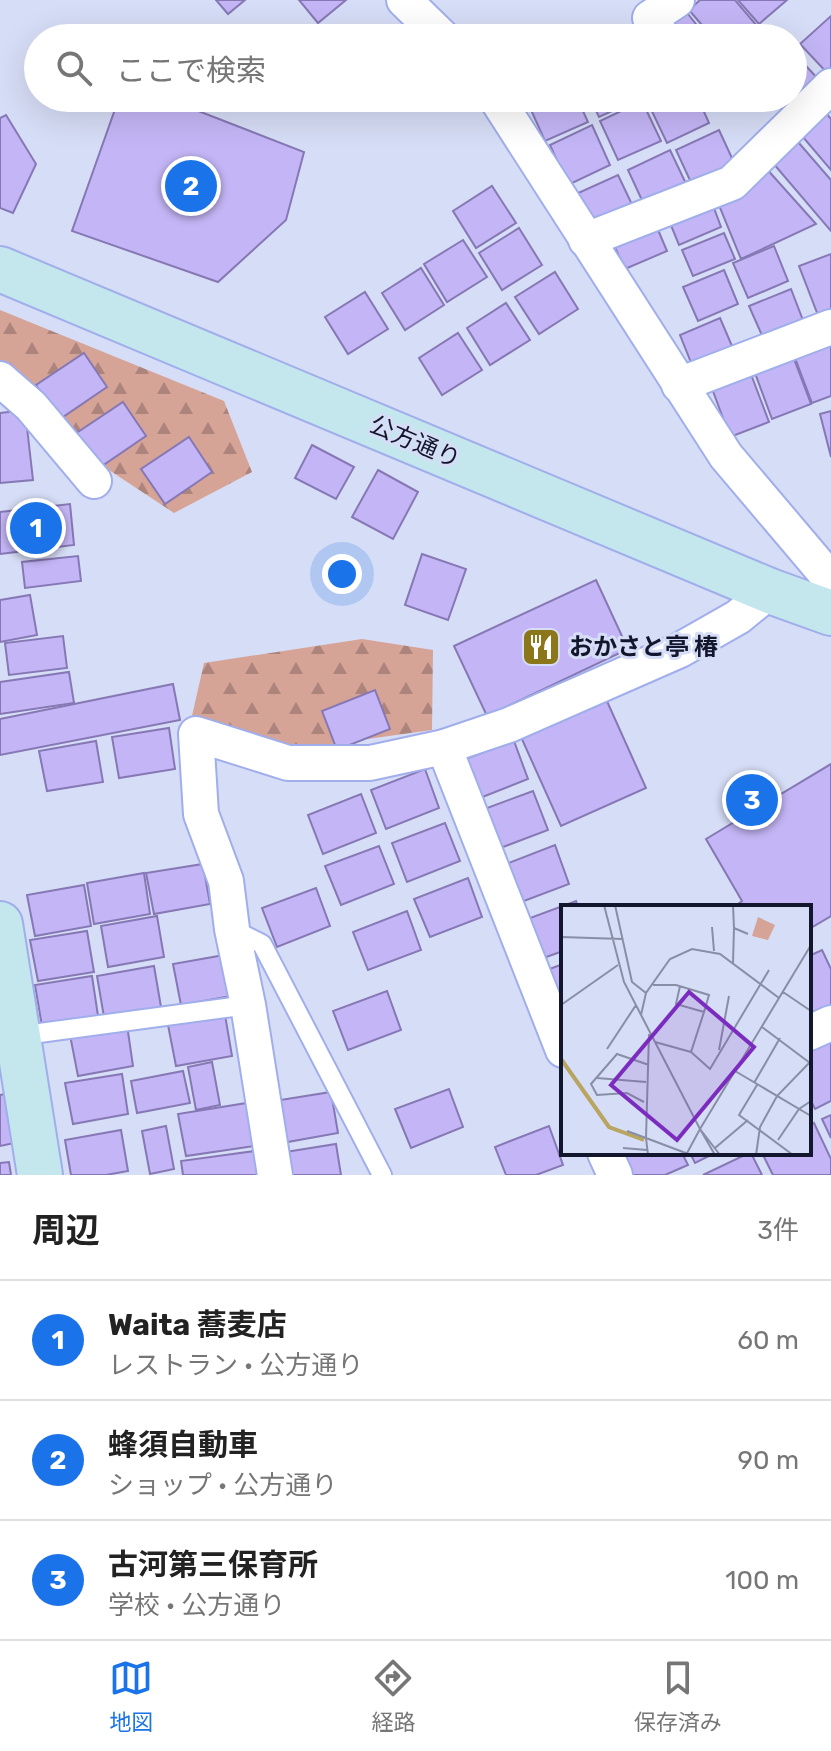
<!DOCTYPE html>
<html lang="ja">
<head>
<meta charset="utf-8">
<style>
  body { margin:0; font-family:Rubik,"Noto Sans JP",sans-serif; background:#f6f6f6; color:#222 }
  .you { position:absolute; left:342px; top:574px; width:28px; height:28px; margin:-20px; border:6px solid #fff; border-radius:50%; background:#1a73e8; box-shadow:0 0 0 12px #1a73e833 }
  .badge { display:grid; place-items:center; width:52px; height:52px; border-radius:50%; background:#1a73e8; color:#fff; font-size:26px; font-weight:700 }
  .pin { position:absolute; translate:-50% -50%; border:4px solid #fff; box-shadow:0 2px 8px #0006 }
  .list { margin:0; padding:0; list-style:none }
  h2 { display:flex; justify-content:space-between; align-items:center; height:104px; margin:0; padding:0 32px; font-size:34px }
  h2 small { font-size:26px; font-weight:400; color:#767676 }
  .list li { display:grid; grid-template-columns:52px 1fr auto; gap:24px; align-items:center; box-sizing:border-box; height:120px; padding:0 32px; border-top:2px solid #e0e0e0 }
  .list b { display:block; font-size:30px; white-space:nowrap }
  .list p { margin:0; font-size:26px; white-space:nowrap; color:#767676 }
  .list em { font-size:26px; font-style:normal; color:#767676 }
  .icon { flex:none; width:44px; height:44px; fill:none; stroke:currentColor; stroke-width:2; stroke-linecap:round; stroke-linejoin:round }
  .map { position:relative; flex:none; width:831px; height:1175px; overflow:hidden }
  .search { position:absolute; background:#fff; box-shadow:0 8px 32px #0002; left:24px; right:24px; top:24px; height:88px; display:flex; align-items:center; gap:20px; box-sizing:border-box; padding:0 28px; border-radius:44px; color:#767676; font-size:30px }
  .sheet { height:464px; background:#fff }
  nav { display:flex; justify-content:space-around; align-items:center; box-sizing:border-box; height:112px; border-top:2px solid #e0e0e0; background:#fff; font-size:22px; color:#767676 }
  nav a { display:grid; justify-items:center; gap:4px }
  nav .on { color:#1a73e8 }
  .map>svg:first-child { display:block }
  .forest { fill:url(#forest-firs) }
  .building { fill:#c4b6f6; stroke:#8678b4; stroke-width:2 }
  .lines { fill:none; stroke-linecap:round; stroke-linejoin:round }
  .lane-casing { stroke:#a0aeeb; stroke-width:22 }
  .street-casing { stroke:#a0aeeb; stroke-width:38 }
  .secondary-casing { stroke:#a0aeeb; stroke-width:48 }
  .lane { stroke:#fff; stroke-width:18 }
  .street { stroke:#fff; stroke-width:34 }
  .secondary { stroke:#c4e6ed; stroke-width:44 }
  .labels { text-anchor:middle; stroke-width:6; stroke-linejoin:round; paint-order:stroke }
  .street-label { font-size:24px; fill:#13172d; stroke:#d6ddf6 }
  .poi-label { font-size:24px; font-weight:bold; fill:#13172d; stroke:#d6ddf6; text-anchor:start }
  .inset-river { fill:none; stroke:#b8a561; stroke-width:4 }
  .inset-road { fill:none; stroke:#888ea6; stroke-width:2 }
  .view { fill:#7b2cbf; fill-opacity:0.15; stroke:#7b2cbf; stroke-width:4 }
  .inset-edge { fill:none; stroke:#13172d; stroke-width:4 }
</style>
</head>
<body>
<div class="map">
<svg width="831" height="1175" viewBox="0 0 831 1175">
  <defs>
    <pattern id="forest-firs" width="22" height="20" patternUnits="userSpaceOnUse" patternTransform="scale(2)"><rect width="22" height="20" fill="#d6a397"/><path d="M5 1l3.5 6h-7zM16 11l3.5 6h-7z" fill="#ac847c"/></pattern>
  </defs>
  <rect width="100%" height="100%" fill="#d6ddf6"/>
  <!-- forest -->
  <g class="forest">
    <polygon points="0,310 224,401 252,472 174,513 109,470 0,366"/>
    <polygon points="362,639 433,650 432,730 288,750 192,716 204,663"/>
  </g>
  <!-- building -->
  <g class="building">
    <polygon points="216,0 245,0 228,14"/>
    <polygon points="299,0 346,0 318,23"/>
    <polygon points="700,0 735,0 757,26 743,38 713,38 689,10"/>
    <polygon points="738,0 787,0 759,24"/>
    <polygon points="684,9 707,38 670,38 661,28"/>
    <polygon points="831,16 831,77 800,44"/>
    <polygon points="793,52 820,81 786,113 772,98 793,98"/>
    <polygon points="119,98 165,98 304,152 286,220 218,282 72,231"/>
    <polygon points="556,98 577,98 588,122 545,141 531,110"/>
    <polygon points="590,98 641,98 599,117"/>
    <polygon points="658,98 698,98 709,123 667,143 648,103"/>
    <polygon points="642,101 661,141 618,160 600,121"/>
    <polygon points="822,108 831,119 831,170 797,130"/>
    <polygon points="6,115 36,164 13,213 0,208 0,118"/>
    <polygon points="592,125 610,165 568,185 550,145"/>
    <polygon points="719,130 737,169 694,189 676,150"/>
    <polygon points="792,135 831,180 831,231 767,156"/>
    <polygon points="670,150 689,190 646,209 628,170"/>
    <polygon points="765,167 816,224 741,259 716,198"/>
    <polygon points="618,175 637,215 595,234 576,194"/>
    <polygon points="492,186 516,223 476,248 453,211"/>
    <polygon points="711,200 721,227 679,245 668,218"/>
    <polygon points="656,225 667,251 625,269 613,243"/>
    <polygon points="519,228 542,265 502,290 479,253"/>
    <polygon points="724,233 735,259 693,276 682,250"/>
    <polygon points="463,240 487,277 447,302 424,264"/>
    <polygon points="774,246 788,281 748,298 733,263"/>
    <polygon points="831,254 831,319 821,323 799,266"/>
    <polygon points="421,268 444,305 405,330 382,293"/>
    <polygon points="724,270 738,304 698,321 683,287"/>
    <polygon points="555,272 578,309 539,334 515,297"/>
    <polygon points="791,289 804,323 764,340 749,306"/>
    <polygon points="365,292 388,329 348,354 325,317"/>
    <polygon points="506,303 530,340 490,365 467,328"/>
    <polygon points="720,318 735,353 694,370 680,335"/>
    <polygon points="458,333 482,370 442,395 419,358"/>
    <polygon points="831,335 831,396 812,403 792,350"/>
    <polygon points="791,351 811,404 772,419 752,365"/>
    <polygon points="84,353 107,387 60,419 36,385"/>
    <polygon points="749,369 769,422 730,437 710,383"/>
    <polygon points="123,402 146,436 99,468 75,434"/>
    <polygon points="25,410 33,480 0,483 0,413"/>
    <polygon points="831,411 831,457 820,414"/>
    <polygon points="189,437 212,472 165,504 141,469"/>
    <polygon points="312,445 354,467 336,499 295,478"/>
    <polygon points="378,470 418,492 393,539 352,517"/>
    <polygon points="70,504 74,545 0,554 0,512"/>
    <polygon points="422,554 466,569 448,620 405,605"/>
    <polygon points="78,556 81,581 25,588 22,562"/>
    <polygon points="596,580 628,649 487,716 454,646"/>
    <polygon points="30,595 37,635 0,642 0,600"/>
    <polygon points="63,636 67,668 9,675 5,643"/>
    <polygon points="69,672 74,703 0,714 0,682"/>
    <polygon points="173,684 180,720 0,755 0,719"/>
    <polygon points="375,690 390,729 337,750 322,711"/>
    <polygon points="606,699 646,788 561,826 521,737"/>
    <polygon points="169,728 175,769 119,778 112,737"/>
    <polygon points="96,741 103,782 47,791 39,751"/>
    <polygon points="514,741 528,779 475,800 460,761"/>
    <polygon points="831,764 831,916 809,929 809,907 734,907 742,901 706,839"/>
    <polygon points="425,769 439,808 386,829 371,790"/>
    <polygon points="533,791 548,830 495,850 479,811"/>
    <polygon points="361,794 376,833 323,854 308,815"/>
    <polygon points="445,823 460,861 407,882 392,843"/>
    <polygon points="555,845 569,884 516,904 501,866"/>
    <polygon points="379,846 394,884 341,905 325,866"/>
    <polygon points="203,864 210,904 154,914 146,873"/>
    <polygon points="144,873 150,914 94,924 87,883"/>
    <polygon points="468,878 482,917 430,937 414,899"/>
    <polygon points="84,885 91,926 35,936 27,895"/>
    <polygon points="316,888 330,926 277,947 262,908"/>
    <polygon points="576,901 578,907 563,907 563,951 538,960 522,921"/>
    <polygon points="407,911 421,950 368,970 353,932"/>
    <polygon points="157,916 164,957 108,967 101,926"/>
    <polygon points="87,931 94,972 38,981 30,940"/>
    <polygon points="822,950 831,969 831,1011 809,1018 809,956"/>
    <polygon points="230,954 237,995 181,1005 173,964"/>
    <polygon points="563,964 563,1009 544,971"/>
    <polygon points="154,966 161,1007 104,1017 97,976"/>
    <polygon points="92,976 98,1016 42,1026 35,985"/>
    <polygon points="387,991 401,1030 348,1050 333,1011"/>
    <polygon points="225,1015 232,1056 176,1066 168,1025"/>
    <polygon points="127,1025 133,1066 78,1076 70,1035"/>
    <polygon points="831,1037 831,1101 815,1109 809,1097 809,1048"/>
    <polygon points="212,1062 220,1105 196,1110 188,1067"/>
    <polygon points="183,1071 190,1103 137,1113 131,1081"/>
    <polygon points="122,1074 128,1114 73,1124 65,1083"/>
    <polygon points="449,1089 463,1127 411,1148 395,1109"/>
    <polygon points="331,1092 338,1133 282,1143 274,1101"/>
    <polygon points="10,1093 19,1142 0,1146 0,1095"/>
    <polygon points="253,1102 261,1145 186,1156 178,1114"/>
    <polygon points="831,1115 831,1138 822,1119"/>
    <polygon points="814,1123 831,1159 831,1175 773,1175 762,1153 809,1153 809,1126"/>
    <polygon points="166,1126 174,1169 150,1174 142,1131"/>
    <polygon points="549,1126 563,1165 536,1175 506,1175 495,1147"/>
    <polygon points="121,1130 128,1171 106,1175 71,1175 65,1140"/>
    <polygon points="336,1144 341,1175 283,1175 279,1153"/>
    <polygon points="255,1151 258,1175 183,1175 181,1161"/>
    <polygon points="616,1153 682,1153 688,1165 665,1175 627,1175"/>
    <polygon points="690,1153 715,1153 695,1163"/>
    <polygon points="749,1153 751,1153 762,1175 703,1175"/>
    <polygon points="9,1162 11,1175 0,1175 0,1163"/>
  </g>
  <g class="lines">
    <defs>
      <g id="lane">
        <polyline points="232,929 262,944 382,1175"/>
        <polyline points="17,1036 248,1005"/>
      </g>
      <g id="street">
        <polyline points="404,0 443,38"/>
        <polyline points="663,38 650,18 677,0"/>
        <polyline points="496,98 726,456 831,580"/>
        <polyline points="586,240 732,183 831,86"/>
        <polyline points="0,379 31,406 94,481"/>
        <polyline points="679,385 831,327"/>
        <polyline points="809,1033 831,1023"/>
        <polyline points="563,1050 444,747 509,725 680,650 738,617 770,591"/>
        <polyline points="605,1153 615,1175"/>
        <polyline points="275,1175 248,1005 232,929 226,881 201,814 196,734 288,763 370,763 444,747"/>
      </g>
      <g id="secondary">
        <polyline points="0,269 770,591 831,613"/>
        <polyline points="0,924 40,1175"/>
      </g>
    </defs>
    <!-- lane casing -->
    <use href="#lane" class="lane-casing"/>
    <!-- street casing -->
    <use href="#street" class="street-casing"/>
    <!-- secondary casing -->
    <use href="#secondary" class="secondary-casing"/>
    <!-- lane -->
    <use href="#lane" class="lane"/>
    <!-- street -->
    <use href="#street" class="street"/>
    <!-- secondary -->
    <use href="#secondary" class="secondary"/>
  </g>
  <!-- icons -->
  <defs>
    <symbol id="restaurant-square" viewBox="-11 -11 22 22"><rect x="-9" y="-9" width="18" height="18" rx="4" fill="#8c761a" stroke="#d6ddf6"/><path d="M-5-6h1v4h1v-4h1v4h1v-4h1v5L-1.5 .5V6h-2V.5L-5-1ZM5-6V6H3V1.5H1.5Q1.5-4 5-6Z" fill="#fff"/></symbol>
  </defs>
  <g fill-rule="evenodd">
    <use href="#restaurant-square" x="519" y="625" width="44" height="44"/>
  </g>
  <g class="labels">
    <!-- street labels -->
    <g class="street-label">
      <text transform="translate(415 442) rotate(23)" y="8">公方通り</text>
    </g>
    <!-- poi labels -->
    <g class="poi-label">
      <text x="569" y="655">おかさと亭 椿</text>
    </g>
  </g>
  <!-- overview -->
  <g transform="translate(561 905)">
    <rect width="250" height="250" fill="#d6ddf6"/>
    <path d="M197 12 214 20 207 35 191 31Z" fill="#d6a397"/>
    <path class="inset-river" d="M0 154 48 222 83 235"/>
    <path class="inset-road" d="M43 0 63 77 139 224 125 250M54 0 71 77 85 88M172 0 173 23 187 29M151 22 153 46M0 32 61 34M172 58 173 23M92 80H115L148 90 143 107 115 99 119 81M222 87 250 106M0 100 57 60M80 110 85 88 109 54 131 44 159 49 218 93M201 122 249 158M88 129 85 233 130 250M94 137 130 147 143 107M46 144 75 100M158 145 168 91M130 147 149 164 208 65M174 166 250 211M36 173 85 177M193 178 219 133M196 180 178 210 232 250M83 197 66 188 36 190 30 179 56 149 88 160M139 224 250 40M66 226 85 233 87 250M217 235 238 204 250 196M62 243 86 245M154 243 187 215M154 250 139 224 159 250M195 250 199 222 216 191 250 156"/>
    <path class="view" d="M128 87 193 142 116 235 50 180Z"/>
    <rect width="250" height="250" class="inset-edge"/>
  </g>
</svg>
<div class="you"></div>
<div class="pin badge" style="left:36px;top:528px">1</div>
<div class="pin badge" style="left:191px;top:186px">2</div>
<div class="pin badge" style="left:752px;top:800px">3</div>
<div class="search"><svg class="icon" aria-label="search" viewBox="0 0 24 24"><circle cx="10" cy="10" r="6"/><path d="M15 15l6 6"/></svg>ここで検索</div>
</div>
<section class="sheet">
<h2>周辺<small>3件</small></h2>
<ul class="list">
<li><span class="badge">1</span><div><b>Waita 蕎麦店</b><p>レストラン · 公方通り</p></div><em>60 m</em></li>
<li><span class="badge">2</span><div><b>蜂須自動車</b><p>ショップ · 公方通り</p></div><em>90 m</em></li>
<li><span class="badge">3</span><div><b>古河第三保育所</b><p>学校 · 公方通り</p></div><em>100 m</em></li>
</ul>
</section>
<nav>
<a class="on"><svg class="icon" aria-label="map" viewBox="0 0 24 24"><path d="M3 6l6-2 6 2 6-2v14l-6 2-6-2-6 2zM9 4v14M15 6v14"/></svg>地図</a>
<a><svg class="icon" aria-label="directions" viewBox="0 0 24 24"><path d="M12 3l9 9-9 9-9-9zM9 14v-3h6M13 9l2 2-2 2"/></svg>経路</a>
<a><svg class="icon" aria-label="saved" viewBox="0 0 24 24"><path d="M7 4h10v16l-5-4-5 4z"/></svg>保存済み</a>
</nav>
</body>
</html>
